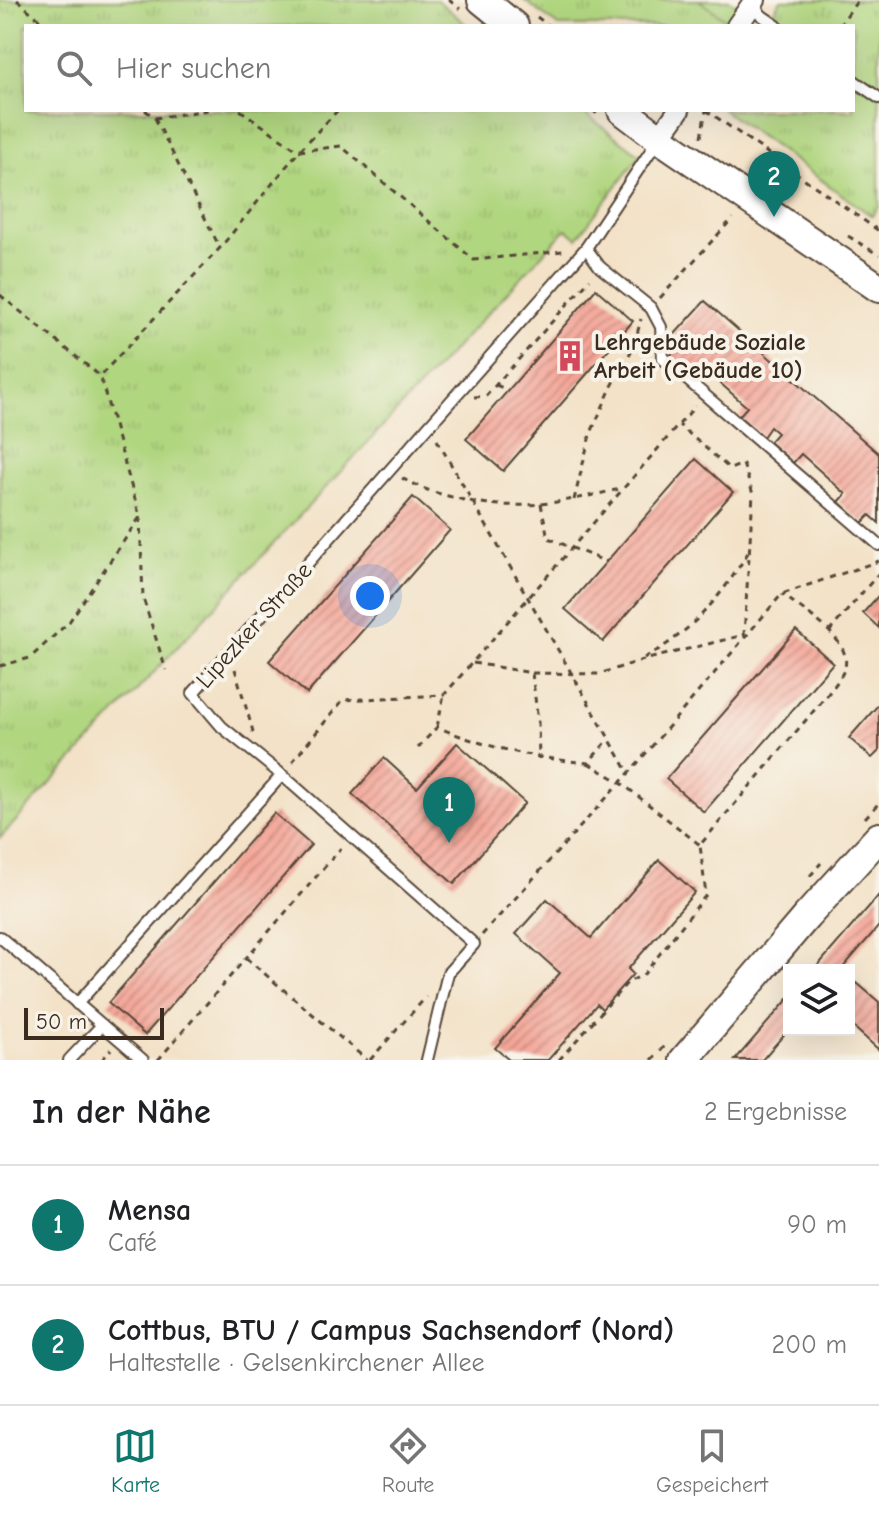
<!DOCTYPE html>
<html lang="de">
<head>
<meta charset="utf-8">
<style>
  body { margin:0; font-family:"Comic Neue",sans-serif; background:#f2f2f2; color:#202124 }
  .controls { position:absolute; right:24px; bottom:24px; display:grid; overflow:hidden; border-radius:0px; box-shadow:0 8px 32px #0002 }
  .controls button { width:72px; height:72px; display:grid; place-items:center; padding:0; border:0; border-bottom:2px solid #e0e0e0; background:#fff; color:#202124; font:40px sans-serif }
  .scale { position:absolute; left:24px; bottom:20px; width:140px; box-sizing:border-box; padding-left:8px; border:4px solid #3b2a1e; border-top:0; font-size:22px; line-height:28px; white-space:nowrap; color:#3b2a1e; -webkit-text-stroke:6px #f7f3e8; paint-order:stroke }
  .you { position:absolute; left:370px; top:596px; width:28px; height:28px; margin:-20px; border:6px solid #fff; border-radius:50%; background:#1a73e8; box-shadow:0 0 0 12px #1a73e833 }
  .badge { display:grid; place-items:center; width:52px; height:52px; border-radius:50%; background:#0f766e; color:#fff; font-size:26px; font-weight:700 }
  .pin { position:absolute; translate:-50% -66px; filter:drop-shadow(0 2px 4px #0008) }
  .pin::after { content:''; position:absolute; top:42px; width:28px; height:24px; background:inherit; clip-path:polygon(0 0,100% 0,50% 100%) }
  .list { margin:0; padding:0; list-style:none }
  h2 { display:flex; justify-content:space-between; align-items:center; height:104px; margin:0; padding:0 32px; font-size:34px }
  h2 small { font-size:26px; font-weight:400; color:#757577 }
  .list li { display:grid; grid-template-columns:52px 1fr auto; gap:24px; align-items:center; box-sizing:border-box; height:120px; padding:0 32px; border-top:2px solid #e0e0e0 }
  .list b { display:block; font-size:30px; white-space:nowrap }
  .list p { margin:0; font-size:26px; white-space:nowrap; color:#757577 }
  .list em { font-size:26px; font-style:normal; color:#757577 }
  .icon { flex:none; width:44px; height:44px; fill:none; stroke:currentColor; stroke-width:2; stroke-linecap:round; stroke-linejoin:round }
  .map { position:relative; flex:none; width:879px; height:1060px; overflow:hidden }
  .search { position:absolute; background:#fff; box-shadow:0 8px 32px #0002; left:24px; right:24px; top:24px; height:88px; display:flex; align-items:center; gap:20px; box-sizing:border-box; padding:0 28px; border-radius:0px; color:#757577; font-size:30px }
  .sheet { height:344px; background:#fff }
  nav { display:flex; justify-content:space-around; align-items:center; box-sizing:border-box; height:112px; border-top:2px solid #e0e0e0; background:#fff; font-size:22px; color:#757577 }
  nav a { display:grid; justify-items:center; gap:4px }
  nav .on { color:#0f766e }
  .map>svg:first-child { display:block }
  .grass { fill:url(#grass-tufts); stroke:#76804f; stroke-width:2 }
  .pitch { fill:#b1d680; stroke:#76804f; stroke-width:2 }
  .building { fill:url(#building-hatch) }
  .lines { fill:none; stroke-linecap:round; stroke-linejoin:round }
  .lane-casing { stroke:#574638; stroke-width:14 }
  .street-casing { stroke:#574638; stroke-width:24 }
  .secondary-casing { stroke:#574638; stroke-width:32 }
  .path { stroke:#574638; stroke-width:3; stroke-dasharray:6 6; stroke-linecap:butt }
  .lane { stroke:#fff; stroke-width:10 }
  .street { stroke:#fff; stroke-width:20 }
  .secondary { stroke:#fff; stroke-width:28 }
  .labels { text-anchor:middle; stroke-width:8; stroke-linejoin:round; paint-order:stroke }
  .poi-label { font-size:24px; font-weight:bold; fill:#3b2a1e; stroke:#f7f3e8; text-anchor:start }
  .street-label { font-size:24px; fill:#3b2a1e; stroke:#f7f3e8 }
</style>
</head>
<body>
<div class="map">
<svg width="879" height="1060" viewBox="0 0 879 1060">
  <defs>
    <pattern id="grass-tufts" width="24" height="20" patternUnits="userSpaceOnUse" patternTransform="scale(2)"><rect width="24" height="20" fill="#b1d680"/><path d="M3 7l-1-3M5 7V3M7 7l1-3M15 17l-1-3M17 17v-4M19 17l1-3" fill="none" stroke="#99b86e"/></pattern>
    <pattern id="building-hatch" width="6" height="6" patternUnits="userSpaceOnUse" patternTransform="scale(2)"><rect width="6" height="6" fill="#f4a698"/><path d="M-1 1l2-2M0 6l6-6M5 7l2-2" fill="none" stroke="#c7877b"/></pattern>
  </defs>
  <rect width="100%" height="100%" fill="#f7f3e8"/>
  <filter id="ink" filterUnits="userSpaceOnUse"><feTurbulence type="fractalNoise" baseFrequency=".0125" numOctaves="2"/><feDisplacementMap in="SourceGraphic" scale="16" xChannelSelector="R" yChannelSelector="G"/><feConvolveMatrix kernelMatrix="1 2 1 2 8 2 1 2 1" color-interpolation-filters="sRGB"/></filter>
  <filter id="wash" filterUnits="userSpaceOnUse"><feTurbulence type="fractalNoise" baseFrequency=".006" numOctaves="4" result="noise"/><feDisplacementMap in="SourceGraphic" scale="32" xChannelSelector="R" yChannelSelector="G"/><feGaussianBlur stdDeviation="1.8" result="paint"/><feColorMatrix in="noise" values="0 0 0 0 0 0 0 0 0 0 0 0 0 0 0 0 0 1.4 0 .05"/><feComposite in="paint" operator="in"/></filter>
  <g filter="url(#wash)">
    <rect width="100%" height="100%" fill="#f3e2c8"/>
    <!-- grass -->
    <g class="grass">
      <polygon points="0,0 437,0 468,26 26,26 26,110 580,110 640,155 577,238 566,229 0,838"/>
      <polygon points="524,0 699,0 729,22 726,26 558,26"/>
      <polygon points="781,0 879,0 879,206 872,216 723,110 853,110 853,26 763,26"/>
    </g>
    <!-- pitch -->
    <polygon class="pitch" points="699,0 730,0 738,6 745,0 729,22"/>
    <g id="blocks">
      <!-- building -->
      <g class="building">
        <polygon points="596,289 633,321 503,471 466,439"/>
        <polygon points="705,301 879,454 879,523 870,515 862,523 839,502 846,494 801,454 793,463 769,442 777,433 770,427 763,437 739,416 747,407 702,367 693,377 670,356 682,342 674,335"/>
        <polygon points="696,459 733,492 603,642 565,609"/>
        <polygon points="413,497 450,530 307,694 269,661"/>
        <polygon points="879,595 879,628 863,613"/>
        <polygon points="796,630 833,663 704,812 666,779"/>
        <polygon points="879,704 879,751 872,758 849,738"/>
        <polygon points="457,743 525,803 454,884 352,794 384,758 417,788"/>
        <polygon points="274,813 311,845 145,1035 108,1003"/>
        <polygon points="659,860 695,892 628,969 633,974 602,1009 597,1004 548,1060 509,1060 495,1048 560,973 516,934 547,899 591,938"/>
        <polygon points="879,895 879,926 841,970 814,970"/>
        <polygon points="857,983 879,1002 879,1050 849,1023 849,992"/>
        <polygon points="789,998 789,1029 762,1060 735,1060"/>
      </g>
    </g>
  </g>
  <g filter="url(#ink)">
    <use href="#blocks" fill-opacity="0" stroke="#574638" stroke-width="2"/>
    <g class="lines">
      <defs>
        <g id="lane">
          <polyline points="753,3 761,15 777,26"/>
          <polyline points="853,80 879,98"/>
          <polyline points="586,248 600,267 651,308 661,327 663,359 879,545"/>
          <polyline points="0,937 143,1060"/>
          <polyline points="77,1004 282,775"/>
          <polyline points="69,1060 102,1025"/>
          <polyline points="427,1060 448,973 474,944 282,775 222,727 193,693 586,248 658,140"/>
        </g>
        <g id="street">
          <polyline points="737,26 755,0"/>
          <polyline points="659,138 679,110"/>
        </g>
        <g id="secondary">
          <polyline points="482,0 514,26"/>
          <polyline points="622,110 659,138 879,288"/>
          <polyline points="684,1060 806,917 879,837"/>
        </g>
      </defs>
      <!-- lane casing -->
      <use href="#lane" class="lane-casing"/>
      <!-- street casing -->
      <use href="#street" class="street-casing"/>
      <!-- secondary casing -->
      <use href="#secondary" class="secondary-casing"/>
      <!-- path -->
      <g class="path">
        <polyline points="17,0 47,26"/>
        <polyline points="449,0 460,9"/>
        <polyline points="537,17 549,26"/>
        <polyline points="839,26 858,0"/>
        <polyline points="145,110 155,118 208,110"/>
        <polyline points="240,110 299,151 341,146 474,260 563,251"/>
        <polyline points="592,110 601,117"/>
        <polyline points="706,110 879,231"/>
        <polyline points="155,118 220,248"/>
        <polyline points="701,137 706,110"/>
        <polyline points="848,236 879,255"/>
        <polyline points="0,295 100,376"/>
        <polyline points="660,298 733,218"/>
        <polyline points="496,385 508,390"/>
        <polyline points="474,397 486,396 590,279"/>
        <polyline points="437,440 629,773"/>
        <path d="M402 478C417 487 432 492 448 496 513 514 560 503 624 488"/>
        <polyline points="574,500 590,435 611,388 634,346 641,319"/>
        <polyline points="541,504 548,538 607,562"/>
        <polyline points="140,517 143,598 166,670"/>
        <polyline points="829,632 879,573"/>
        <path d="M644 658C691 633 722 596 749 551"/>
        <polyline points="473,663 532,673 599,674 640,661 744,635 753,494 743,464 730,469 679,425"/>
        <polyline points="0,666 30,658 69,622 140,517 100,376 220,248 299,151 338,110"/>
        <polyline points="235,669 254,735"/>
        <polyline points="532,673 538,722 539,759"/>
        <polyline points="437,727 444,695"/>
        <path d="M418 748 437 727C488 748 533 758 588 763L609 739"/>
        <polyline points="292,762 343,700 444,695 695,406"/>
        <polyline points="588,763 620,782 700,845"/>
        <polyline points="865,818 879,803"/>
        <polyline points="810,876 821,863"/>
        <polyline points="482,935 629,773 782,594 879,561"/>
        <polyline points="246,958 367,1060"/>
        <polyline points="102,1060 111,1049"/>
        <polyline points="158,1060 341,848"/>
        <polyline points="370,1060 426,997"/>
        <path d="M559 1060 627 983 644 974 706 895 700 845 828 694C834 686 842 677 845 667 852 639 802 610 782 594"/>
        <polyline points="652,1060 665,1046"/>
      </g>
      <!-- lane -->
      <use href="#lane" class="lane"/>
      <!-- street -->
      <use href="#street" class="street"/>
      <!-- secondary -->
      <use href="#secondary" class="secondary"/>
    </g>
  </g>
  <!-- icons -->
  <defs>
    <symbol id="building-bare" viewBox="-9 -9 18 18"><path d="M-4-6H4V6H1V3H-1V6H-4ZM-2.5-4.3h1.7v1.8h-1.7ZM.8-4.3h1.7v1.8H.8ZM-2.5-1h1.7V.8h-1.7ZM.8-1h1.7V.8H.8Z" fill="#d1495b" stroke="#f7f3e8" stroke-width="2.5" paint-order="stroke"/></symbol>
  </defs>
  <g fill-rule="evenodd">
    <use href="#building-bare" x="548" y="334" width="44" height="44"/>
  </g>
  <g class="labels">
    <!-- poi labels -->
    <g class="poi-label">
      <text x="594" y="350">Lehrgebäude Soziale<tspan x="594" dy="28">Arbeit (Gebäude 10)</tspan></text>
    </g>
    <!-- street labels -->
    <g class="street-label">
      <text transform="translate(254 625) rotate(-48)" y="8">Lipezker Straße</text>
    </g>
  </g>
</svg>
<div class="controls">
<button><svg class="icon" aria-label="layers" viewBox="0 0 24 24"><path d="M12 4l9 5-9 5-9-5zM3 14l9 5 9-5"/></svg></button>
</div>
<div class="scale">50 m</div>
<div class="you"></div>
<div class="pin badge" style="left:449px;top:843px">1</div>
<div class="pin badge" style="left:774px;top:217px">2</div>
<div class="search"><svg class="icon" aria-label="search" viewBox="0 0 24 24"><circle cx="10" cy="10" r="6"/><path d="M15 15l6 6"/></svg>Hier suchen</div>
</div>
<section class="sheet">
<h2>In der Nähe<small>2 Ergebnisse</small></h2>
<ul class="list">
<li><span class="badge">1</span><div><b>Mensa</b><p>Café</p></div><em>90 m</em></li>
<li><span class="badge">2</span><div><b>Cottbus, BTU / Campus Sachsendorf (Nord)</b><p>Haltestelle · Gelsenkirchener Allee</p></div><em>200 m</em></li>
</ul>
</section>
<nav>
<a class="on"><svg class="icon" aria-label="map" viewBox="0 0 24 24"><path d="M3 6l6-2 6 2 6-2v14l-6 2-6-2-6 2zM9 4v14M15 6v14"/></svg>Karte</a>
<a><svg class="icon" aria-label="directions" viewBox="0 0 24 24"><path d="M12 3l9 9-9 9-9-9zM9 14v-3h6M13 9l2 2-2 2"/></svg>Route</a>
<a><svg class="icon" aria-label="saved" viewBox="0 0 24 24"><path d="M7 4h10v16l-5-4-5 4z"/></svg>Gespeichert</a>
</nav>
</body>
</html>
